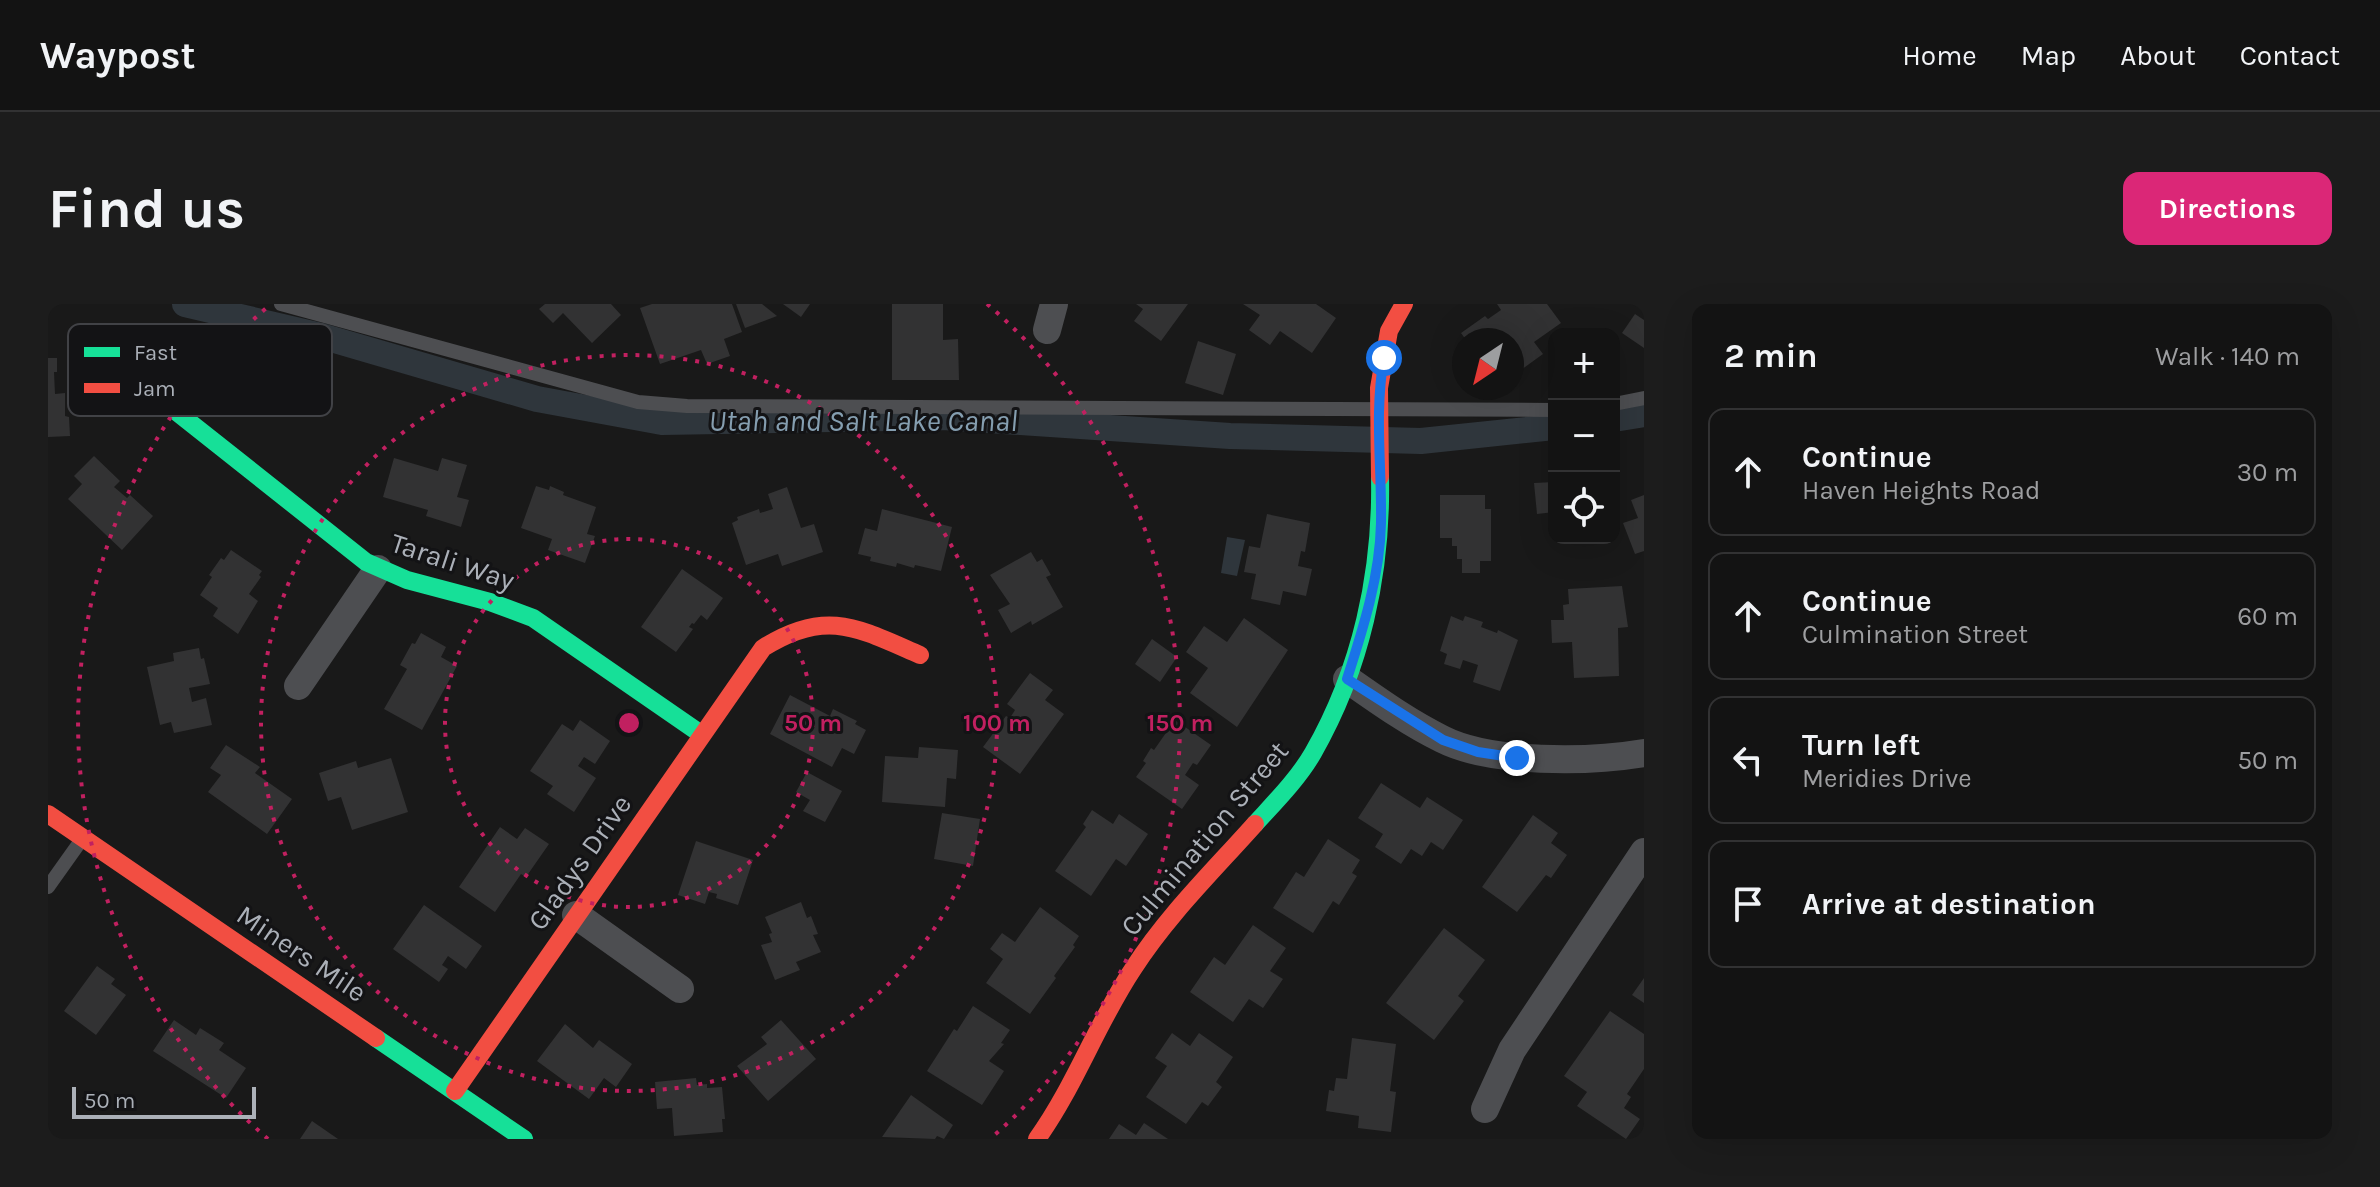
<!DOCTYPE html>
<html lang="en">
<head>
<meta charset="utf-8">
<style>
  body { margin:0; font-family:Karla,sans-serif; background:#1c1c1c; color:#f1f3f6 }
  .controls { position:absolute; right:24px; top:24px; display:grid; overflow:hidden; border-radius:16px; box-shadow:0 8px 32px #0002 }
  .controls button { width:72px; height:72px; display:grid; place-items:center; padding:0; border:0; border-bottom:2px solid #323233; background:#131313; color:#f1f3f6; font:40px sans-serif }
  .compass { position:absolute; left:1404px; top:24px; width:72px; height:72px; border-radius:50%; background:#131313; box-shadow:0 8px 32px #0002; rotate:215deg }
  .scale { position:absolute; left:24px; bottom:20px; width:184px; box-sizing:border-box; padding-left:8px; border:4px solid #abb0b8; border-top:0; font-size:22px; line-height:28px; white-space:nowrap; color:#abb0b8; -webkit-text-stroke:6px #131315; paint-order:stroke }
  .stop { position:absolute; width:24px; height:24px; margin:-18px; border:6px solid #1a73e8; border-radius:50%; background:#fff }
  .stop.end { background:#1a73e8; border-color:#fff; box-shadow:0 2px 8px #0008 }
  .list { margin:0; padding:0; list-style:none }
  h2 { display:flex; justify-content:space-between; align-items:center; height:104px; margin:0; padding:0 32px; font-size:34px }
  h2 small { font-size:26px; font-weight:400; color:#9d9ea0 }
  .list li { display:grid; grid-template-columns:52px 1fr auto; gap:24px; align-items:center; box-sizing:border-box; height:128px; margin:0 16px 16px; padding:0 16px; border:2px solid #323233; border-radius:16px }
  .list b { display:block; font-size:30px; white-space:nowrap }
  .list p { margin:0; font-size:26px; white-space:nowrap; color:#9d9ea0 }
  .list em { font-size:26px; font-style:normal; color:#9d9ea0 }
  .icon { flex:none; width:44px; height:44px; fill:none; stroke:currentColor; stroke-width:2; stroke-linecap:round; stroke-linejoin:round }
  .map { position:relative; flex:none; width:1596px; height:835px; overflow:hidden; border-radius:16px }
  header { display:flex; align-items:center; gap:48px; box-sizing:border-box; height:112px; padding:0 40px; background:#131313; border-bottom:2px solid #323233 }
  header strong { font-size:38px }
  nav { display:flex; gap:44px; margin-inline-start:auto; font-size:28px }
  .intro { display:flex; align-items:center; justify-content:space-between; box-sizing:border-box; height:192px; padding:0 48px }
  h1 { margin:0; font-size:56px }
  .button { padding:20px 36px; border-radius:16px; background:#db2777; color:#fff; font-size:28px; font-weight:700 }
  main { display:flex; gap:48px; padding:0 48px }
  aside { flex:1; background:#131313; border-radius:16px; box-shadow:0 8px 32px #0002 }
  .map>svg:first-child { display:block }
  .water { fill:#2f363c }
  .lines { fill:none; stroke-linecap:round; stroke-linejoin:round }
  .canal { stroke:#2f363c; stroke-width:26 }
  .building { fill:#323233 }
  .lane { stroke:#4d4e51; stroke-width:14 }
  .street { stroke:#4d4e51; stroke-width:28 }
  .fast { stroke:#16e098; stroke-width:18 }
  .jam { stroke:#f24e42; stroke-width:18 }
  .route { stroke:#1a73e8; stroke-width:10 }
  .ring { fill:none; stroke:#c12060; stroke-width:4; stroke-dasharray:4 8 }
  .labels { text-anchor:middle; stroke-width:6; stroke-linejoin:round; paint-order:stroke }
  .street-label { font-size:28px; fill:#abb0b8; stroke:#131315 }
  .water-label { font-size:30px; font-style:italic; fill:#859eb0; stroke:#131315 }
  .key { fill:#131315; stroke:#414246; stroke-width:2 }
  .key-label { font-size:22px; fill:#abb0b8 }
  .centre { fill:#c12060; stroke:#131315; stroke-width:4 }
  .ring-label { font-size:24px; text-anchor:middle; font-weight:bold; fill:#c12060; stroke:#131315; stroke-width:6; stroke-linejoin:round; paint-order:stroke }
</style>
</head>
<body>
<header>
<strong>Waypost</strong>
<nav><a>Home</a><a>Map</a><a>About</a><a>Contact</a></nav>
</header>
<div class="intro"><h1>Find us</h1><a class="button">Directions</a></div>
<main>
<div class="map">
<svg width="1596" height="835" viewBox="0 0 1596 835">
  <rect width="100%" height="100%" fill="#191919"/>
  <!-- water -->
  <polygon class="water" points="1179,233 1197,236 1189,272 1173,269"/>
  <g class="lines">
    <!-- canal -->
    <g class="canal">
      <polyline points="137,0 273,32 489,95 614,118 895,113 1182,132 1373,137 1506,123"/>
      <polyline points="1566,115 1596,110"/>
    </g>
  </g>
  <!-- building -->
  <g class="building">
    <polygon points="497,0 563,0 573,11 544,39 515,9 505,19 491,5"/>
    <polygon points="604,0 684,0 694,28 676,35 682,52 659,60 653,46 612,60 592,4"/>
    <polygon points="688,0 714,0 729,12 697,24"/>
    <polygon points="735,0 762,0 753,13"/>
    <polygon points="844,0 895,0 895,36 910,35 911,76 844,76"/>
    <polygon points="1088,0 1140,0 1113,37 1086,17 1095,5"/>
    <polygon points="1195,0 1268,0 1288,14 1264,49 1232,27 1222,41 1201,26 1212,11"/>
    <polygon points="1449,0 1499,0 1513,19 1486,38 1495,50 1473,66 1464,53 1464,36 1418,36 1413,29 1437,12 1440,15 1453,6"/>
    <polygon points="1587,10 1596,16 1596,44 1574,29"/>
    <polygon points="1150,37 1188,50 1175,91 1137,79"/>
    <polygon points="0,54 9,54 9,68 6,68 7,90 17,89 17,112 21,113 22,132 0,133"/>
    <polygon points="46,152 72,177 66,183 79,194 82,191 105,212 74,246 20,195 34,180 26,172"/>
    <polygon points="346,154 390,167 394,154 419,161 409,193 421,196 413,223 378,212 380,206 335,193"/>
    <polygon points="1506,178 1506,208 1489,210 1486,179"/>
    <polygon points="488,182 501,186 502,182 516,188 515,191 548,203 539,230 547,232 537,259 500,246 504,235 473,224"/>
    <polygon points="739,183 753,224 766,220 775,248 734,262 730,250 698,261 684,219 690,216 689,213 711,205 712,209 725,205 720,190"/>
    <polygon points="1392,191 1437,191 1437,205 1443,205 1443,257 1432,257 1432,269 1414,269 1414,255 1409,255 1409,242 1404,242 1404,234 1392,234"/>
    <polygon points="1596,191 1596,247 1587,250 1575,219 1590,214 1583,196"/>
    <polygon points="834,205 904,223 893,267 867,261 866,264 849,259 848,263 822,257 823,253 810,250 817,224 829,227"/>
    <polygon points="1219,210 1262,219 1257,248 1253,247 1250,262 1264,265 1258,292 1235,287 1232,301 1203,295 1208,270 1196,268 1201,242 1212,244"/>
    <polygon points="183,246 214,267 211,271 213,273 201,290 210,297 190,330 165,312 170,304 152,291 164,273 161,271 173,254 176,256"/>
    <polygon points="983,248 989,258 994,255 1003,271 998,273 1015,303 984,321 983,317 963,329 950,306 962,300 942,271"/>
    <polygon points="634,265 675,294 659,316 653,311 646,320 644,319 641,323 645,325 628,348 593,323"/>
    <polygon points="1574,282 1580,323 1570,324 1571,372 1526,374 1524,338 1504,339 1503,316 1516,316 1515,301 1521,300 1520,285"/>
    <polygon points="1403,312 1415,317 1417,312 1435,318 1433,323 1449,329 1450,326 1470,336 1452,387 1425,378 1430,361 1415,356 1412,365 1396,360 1399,350 1392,347"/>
    <polygon points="1196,314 1240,346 1189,423 1142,389 1160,364 1138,348 1156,322 1179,338"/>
    <polygon points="373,329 398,343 393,353 409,362 374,426 336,405 359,365 352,361 364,339 367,340"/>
    <polygon points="1104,335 1129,353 1112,378 1087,360"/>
    <polygon points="151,344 153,355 156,354 162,380 141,384 144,398 158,394 164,421 126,429 123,418 112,421 99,363 126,357 125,349"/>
    <polygon points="982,369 1005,386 997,396 1016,410 972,470 935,443 958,412 962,414 967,406 959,400"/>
    <polygon points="742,391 782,412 785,405 809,417 807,420 818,426 806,450 794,444 784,463 722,430"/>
    <polygon points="532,416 562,437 547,460 536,453 530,462 548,474 526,508 499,490 505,482 482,467 514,420 525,427"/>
    <polygon points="1127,416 1163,441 1149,461 1145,459 1137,471 1151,481 1134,505 1088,473 1098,459 1095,457 1103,444 1106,446"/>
    <polygon points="178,441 212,463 207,469 244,495 219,530 160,488 173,471 162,464"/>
    <polygon points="871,443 910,446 908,475 899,474 897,503 834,498 837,452 870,454"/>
    <polygon points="343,454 360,508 304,526 293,493 280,497 271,469 308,457 310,464"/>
    <polygon points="759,468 794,487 777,518 755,507 762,496 748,488"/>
    <polygon points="1333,479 1372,504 1379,493 1415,516 1395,546 1383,538 1374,552 1363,545 1353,560 1327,543 1335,530 1310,514"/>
    <polygon points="1044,506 1065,520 1071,510 1100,530 1078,562 1068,555 1043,592 1007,567 1038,523 1035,520"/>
    <polygon points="894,509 932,515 925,562 886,555"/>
    <polygon points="1485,511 1510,529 1503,539 1519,551 1503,574 1498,571 1469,608 1434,583"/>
    <polygon points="452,523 469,535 477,524 501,540 478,573 473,570 447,608 411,583"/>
    <polygon points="1280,535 1312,556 1304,569 1309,572 1291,601 1285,597 1265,629 1225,604 1248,568 1256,573"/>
    <polygon points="648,537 705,556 690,601 668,594 669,590 661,588 657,600 630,591"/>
    <polygon points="753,598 759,614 763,612 770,630 765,631 773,648 748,658 752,666 727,676 713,641 724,638 721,630 724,629 717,613"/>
    <polygon points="376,601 434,642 418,665 400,652 394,661 400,665 391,678 345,645"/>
    <polygon points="992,603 1031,632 1025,641 1027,643 1006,672 1008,674 982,710 938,679 955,655 942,645 954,629 967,638"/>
    <polygon points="1205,621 1238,644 1222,667 1235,675 1215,704 1201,695 1185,718 1142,688 1166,653 1177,661"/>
    <polygon points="1396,624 1437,656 1410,692 1416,697 1386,736 1338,699"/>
    <polygon points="49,662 67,675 63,680 78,691 48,731 16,707"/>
    <polygon points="1596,674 1596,699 1584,691"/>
    <polygon points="925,702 962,726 953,739 956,740 941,757 956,767 934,801 879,767 906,725 909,727"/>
    <polygon points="1562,707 1596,730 1596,765 1579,790 1583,793 1576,804 1592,815 1578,835 1529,802 1539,788 1516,772"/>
    <polygon points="126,716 148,731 152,724 176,739 171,746 198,764 178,794 105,747"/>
    <polygon points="733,716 768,755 720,797 689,762 719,740 713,733"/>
    <polygon points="517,720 545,744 551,736 584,760 568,783 556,774 541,795 489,757"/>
    <polygon points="1124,729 1142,742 1151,729 1185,753 1168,778 1174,783 1160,802 1154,798 1138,820 1098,793 1119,762 1107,754"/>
    <polygon points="1304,734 1348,740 1342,787 1348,788 1343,828 1310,824 1311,812 1278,807 1281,786 1286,787 1288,774 1299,775"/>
    <polygon points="648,774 649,781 659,780 659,784 674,783 677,815 674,815 675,828 626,832 624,804 609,805 607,778"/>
    <polygon points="863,791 905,821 896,835 889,832 887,835 834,833"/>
    <polygon points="264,817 290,835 252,835"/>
    <polygon points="1096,819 1120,835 1061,835 1071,820 1088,831"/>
  </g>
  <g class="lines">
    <!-- lane -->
    <g class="lane">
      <polyline points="233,0 590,98 639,102 1506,106"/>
      <polyline points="1566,100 1596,94"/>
      <polyline points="0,583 32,538"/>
    </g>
    <!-- street -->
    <g class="street">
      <polyline points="999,26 1006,0"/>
      <path d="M1299 375C1329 396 1361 419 1394 435 1443 460 1542 458 1596 449"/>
      <polyline points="250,382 330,265"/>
      <polyline points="528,611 632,685"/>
      <polyline points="1437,805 1464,746 1596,548"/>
    </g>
    <!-- fast -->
    <g class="fast">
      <polyline points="111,94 318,258 359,276 442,298 485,314 653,430"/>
      <path d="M1207 520C1227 498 1250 475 1265 449 1313 365 1334 269 1332 173"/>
      <polyline points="328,734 476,835"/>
    </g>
    <!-- jam -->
    <g class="jam">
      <polyline points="1332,173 1331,84 1341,27 1356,0"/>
      <polyline points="0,510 328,734"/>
      <path d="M407 787 715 344C778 304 810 324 872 351"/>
      <path d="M989 835C1027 782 1049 719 1085 665 1119 612 1165 567 1207 520"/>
    </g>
  </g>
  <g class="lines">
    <!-- route -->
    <path class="route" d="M1336 54C1326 109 1334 163 1333 219 1332 272 1315 325 1299 375L1395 436 1430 448 1469 454"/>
  </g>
  <!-- distance rings -->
  <g class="ring">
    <circle cx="581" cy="419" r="184"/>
    <circle cx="581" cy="419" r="368"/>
    <path d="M220 835A551 551 0 0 1 223 0M939 0A551 551 0 0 1 942 835"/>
  </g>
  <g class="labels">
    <!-- street labels -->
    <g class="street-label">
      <text transform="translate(405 257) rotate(18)" y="10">Tarali Way</text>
      <text transform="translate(1156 534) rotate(-50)" y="10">Culmination Street</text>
      <text transform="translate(531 558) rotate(-55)" y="10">Gladys Drive</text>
      <text transform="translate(254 649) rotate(34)" y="10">Miners Mile</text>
    </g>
    <!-- water labels -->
    <g class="water-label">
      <text x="815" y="127">Utah and Salt Lake Canal</text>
    </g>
  </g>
  <!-- legend -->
  <rect x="20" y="20" width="264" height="92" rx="12" class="key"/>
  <rect x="36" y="43" width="36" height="10" fill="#16e098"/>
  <rect x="36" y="79" width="36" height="10" fill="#f24e42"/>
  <g class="key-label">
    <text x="86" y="56">Fast</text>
    <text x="86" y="92">Jam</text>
  </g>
  <circle cx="581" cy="419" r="12" class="centre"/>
  <g class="ring-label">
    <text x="765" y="427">50 m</text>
    <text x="949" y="427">100 m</text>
    <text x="1132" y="427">150 m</text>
  </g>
</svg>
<div class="controls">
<button>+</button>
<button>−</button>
<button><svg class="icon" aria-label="locate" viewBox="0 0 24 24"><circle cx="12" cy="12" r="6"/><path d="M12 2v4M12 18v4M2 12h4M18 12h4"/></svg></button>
</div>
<svg class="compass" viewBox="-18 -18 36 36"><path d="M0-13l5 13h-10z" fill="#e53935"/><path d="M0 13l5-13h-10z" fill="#9d9ea0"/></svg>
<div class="scale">50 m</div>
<div class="stop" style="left:1336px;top:54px"></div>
<div class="stop end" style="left:1469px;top:454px"></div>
</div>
<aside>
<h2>2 min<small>Walk · 140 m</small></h2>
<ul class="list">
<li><svg class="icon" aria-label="ahead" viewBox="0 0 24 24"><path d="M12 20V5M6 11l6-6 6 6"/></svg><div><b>Continue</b><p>Haven Heights Road</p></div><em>30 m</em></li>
<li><svg class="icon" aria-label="ahead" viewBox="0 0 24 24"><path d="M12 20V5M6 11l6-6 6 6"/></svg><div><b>Continue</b><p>Culmination Street</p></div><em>60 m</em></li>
<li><svg class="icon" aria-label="left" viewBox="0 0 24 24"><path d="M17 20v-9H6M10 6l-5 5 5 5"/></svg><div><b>Turn left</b><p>Meridies Drive</p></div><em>50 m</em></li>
<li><svg class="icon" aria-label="arrive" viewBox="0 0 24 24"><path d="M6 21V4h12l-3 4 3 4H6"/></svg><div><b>Arrive at destination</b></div></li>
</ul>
</aside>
</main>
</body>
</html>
